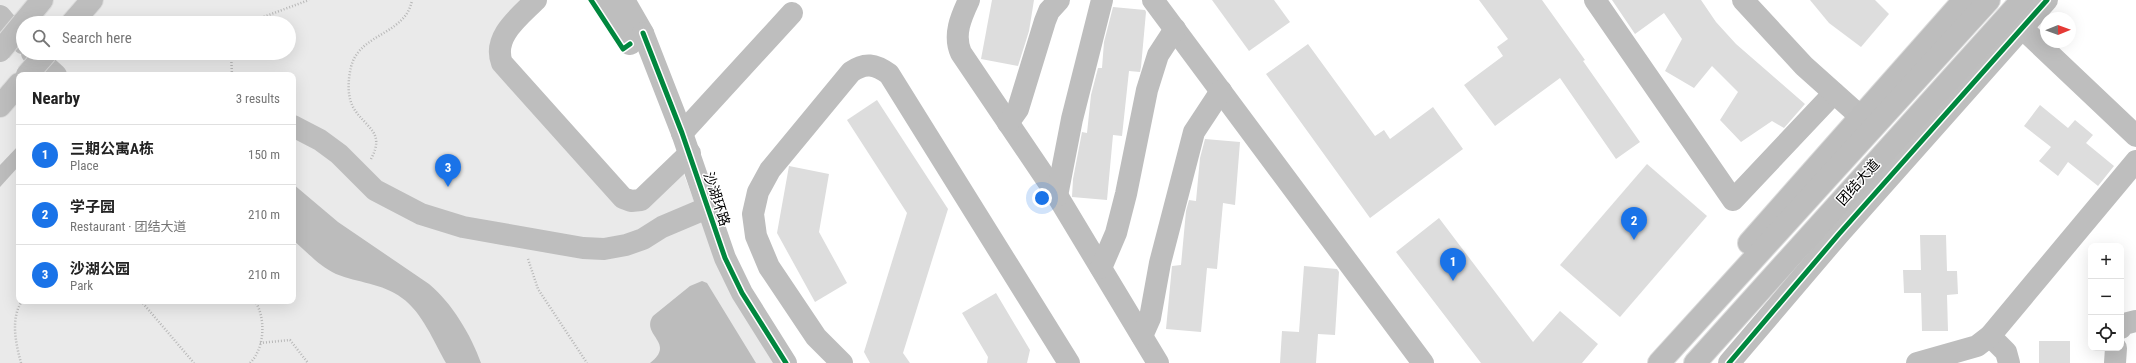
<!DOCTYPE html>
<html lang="en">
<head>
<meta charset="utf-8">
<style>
  body { margin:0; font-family:"Roboto Condensed","Noto Sans SC",sans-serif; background:#f6f6f6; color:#222 }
  .controls { position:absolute; right:12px; bottom:12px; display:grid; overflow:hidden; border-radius:8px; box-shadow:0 4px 16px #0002 }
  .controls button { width:36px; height:36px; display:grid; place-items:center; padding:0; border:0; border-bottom:1px solid #e0e0e0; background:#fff; color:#222; font:20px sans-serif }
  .compass { position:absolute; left:2040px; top:12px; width:36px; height:36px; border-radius:50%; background:#fff; box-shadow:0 4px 16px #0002; rotate:89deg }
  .you { position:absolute; left:1042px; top:198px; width:14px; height:14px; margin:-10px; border:3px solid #fff; border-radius:50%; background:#1a73e8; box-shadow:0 0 0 6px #1a73e833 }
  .badge { display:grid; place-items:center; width:26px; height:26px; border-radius:50%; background:#1a73e8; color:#fff; font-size:13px; font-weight:700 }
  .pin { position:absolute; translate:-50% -33px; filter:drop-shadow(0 1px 2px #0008) }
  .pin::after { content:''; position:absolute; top:21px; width:14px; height:12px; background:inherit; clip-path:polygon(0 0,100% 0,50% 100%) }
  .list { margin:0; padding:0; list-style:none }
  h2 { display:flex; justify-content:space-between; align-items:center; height:52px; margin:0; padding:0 16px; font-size:17px }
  h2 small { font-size:13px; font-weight:400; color:#767676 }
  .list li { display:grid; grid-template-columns:26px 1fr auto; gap:12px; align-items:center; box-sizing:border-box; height:60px; padding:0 16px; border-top:1px solid #e0e0e0 }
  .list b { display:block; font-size:15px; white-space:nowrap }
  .list p { margin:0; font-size:13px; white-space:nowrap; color:#767676 }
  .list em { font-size:13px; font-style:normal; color:#767676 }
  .icon { flex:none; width:22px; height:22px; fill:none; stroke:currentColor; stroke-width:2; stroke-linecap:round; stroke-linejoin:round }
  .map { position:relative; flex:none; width:2136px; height:363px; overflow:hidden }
  .search { position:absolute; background:#fff; box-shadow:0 4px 16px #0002; left:16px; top:16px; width:280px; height:44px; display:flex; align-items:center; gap:10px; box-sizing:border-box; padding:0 14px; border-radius:22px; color:#767676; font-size:15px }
  .panel { position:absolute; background:#fff; box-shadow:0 4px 16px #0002; left:16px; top:72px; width:280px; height:232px; border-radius:8px }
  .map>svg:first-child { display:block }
  .green { fill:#eaeaea; fill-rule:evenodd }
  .water { fill:#bcbcbc }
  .building { fill:#ddd }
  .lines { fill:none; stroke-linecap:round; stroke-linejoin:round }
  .major-casing { stroke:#dbdbdb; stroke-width:24 }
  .path { stroke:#b8b8b8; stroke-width:2.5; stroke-dasharray:1 2; stroke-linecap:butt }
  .minor { stroke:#bebebe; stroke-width:22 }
  .major { stroke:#bdbdbd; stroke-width:22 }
  .major-bridge-casing { stroke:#dbdbdb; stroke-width:24; stroke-linecap:butt }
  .major-bridge { stroke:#bdbdbd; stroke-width:22 }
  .cycleway-casing { stroke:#fff; stroke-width:8 }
  .cycleway { stroke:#00873e; stroke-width:5 }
  .labels { text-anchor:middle; stroke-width:3; stroke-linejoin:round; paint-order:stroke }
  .street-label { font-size:14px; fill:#000; stroke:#fff }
</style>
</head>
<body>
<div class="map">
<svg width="2136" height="363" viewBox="0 0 2136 363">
  <rect width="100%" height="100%" fill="#fff"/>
  <!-- green -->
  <path class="green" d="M0 0H522L494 33 490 44 617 202 683 172 711 246 774 363H0ZM23 23H289V53H23ZM19 75H293V301H19Z"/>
  <!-- water -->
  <g class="water">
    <polygon points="19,145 19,166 0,187 0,165"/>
    <path d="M293 184 338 222 429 284C452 303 471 335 481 363H446C434 342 422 312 402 298 382 283 358 283 336 274 319 266 307 252 293 240Z"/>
    <path d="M702 281 707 283 756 363H650C677 343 640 335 653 316L690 286Z"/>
  </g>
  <!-- building -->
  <g class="building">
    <polygon points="992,0 1034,0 1029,31 1018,66 981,59"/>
    <polygon points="1212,0 1274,0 1290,22 1249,51"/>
    <polygon points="1479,0 1542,0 1585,60 1583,61 1640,142 1616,159 1560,78 1495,126 1464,85 1503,56 1497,47 1508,39"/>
    <polygon points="1612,0 1701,0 1716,22 1736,44 1805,104 1784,128 1772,121 1741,142 1720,120 1738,92 1712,66 1694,88 1665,71 1682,39 1664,13 1635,34"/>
    <polygon points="1810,0 1875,0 1889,14 1861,47 1829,23"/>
    <polygon points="1113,7 1145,10 1146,12 1141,67 1140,72 1129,71 1122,136 1113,135 1107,200 1072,197 1073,179 1082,132 1087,133 1091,95 1098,68 1102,68 1104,42"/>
    <polygon points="1308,44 1375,136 1384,130 1390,139 1433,107 1463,149 1370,218 1266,74"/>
    <polygon points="877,100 948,209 903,353 910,363 870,363 864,352 907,213 847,120"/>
    <polygon points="2040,105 2068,128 2075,120 2093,135 2086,143 2114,166 2098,186 2068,162 2058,176 2039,161 2051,147 2024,126"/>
    <polygon points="1205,139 1240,142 1235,205 1223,203 1217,269 1207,268 1201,332 1166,329 1172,266 1181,265 1186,211 1189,200 1196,201 1200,158"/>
    <polygon points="1647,164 1707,216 1620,317 1560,265"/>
    <polygon points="789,166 829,174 819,232 847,283 815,302 777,233"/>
    <polygon points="1439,218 1533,342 1560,311 1598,344 1582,363 1481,363 1396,252"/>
    <polygon points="1920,235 1946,235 1947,271 1957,271 1958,294 1947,295 1948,331 1922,331 1921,293 1904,293 1903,270 1921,270"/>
    <polygon points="1304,266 1337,269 1339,272 1335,335 1318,334 1316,363 1280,363 1282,331 1299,332"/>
    <polygon points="996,293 1030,350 1027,363 987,363 988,357 962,313"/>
    <rect x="2039" y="341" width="31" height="22"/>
  </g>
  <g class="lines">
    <defs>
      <g id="major">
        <polyline points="23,23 42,0"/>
        <polyline points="72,23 92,0"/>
        <polyline points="0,106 19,84"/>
        <polyline points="1749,243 1964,0"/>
        <polyline points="1659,363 1989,0"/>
        <polyline points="1695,363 2022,0"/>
      </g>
    </defs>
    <!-- major casing -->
    <use href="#major" class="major-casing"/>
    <!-- path -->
    <g class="path">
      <polyline points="247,23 309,0"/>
      <polyline points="231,53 232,75"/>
      <path d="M371 159C386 131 365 128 353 107 347 95 348 80 351 67 359 33 406 35 412 0"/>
      <polyline points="528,259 538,289 587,363"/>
      <polyline points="141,301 194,363"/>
      <polyline points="260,343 290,340 308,363"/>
      <path d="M21 363C16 344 10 319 22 301"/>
      <path d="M250 363C265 348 266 318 255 301"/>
    </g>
    <!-- minor -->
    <g class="minor">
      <path d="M536 0C519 17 492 37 502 63L623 198 631 201 641 200 690 153"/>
      <polyline points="602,0 630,44 643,33 624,0"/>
      <path d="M969 0C961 17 953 35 961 53L1055 192 1158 363"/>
      <polyline points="1153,0 1423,363"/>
      <polyline points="1595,0 1733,200 1834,93"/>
      <polyline points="1743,0 1804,66 1861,117"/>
      <polyline points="0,16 23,43"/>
      <polyline points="2022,28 2136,136"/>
      <polyline points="643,33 682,133 725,258 742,293 786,363"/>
      <polyline points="32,53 56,75"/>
      <polyline points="1008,123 1018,109 1045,21 1049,11 1059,0"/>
      <polyline points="293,126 320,140 339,154 375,190 421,214 463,227 583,248 604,249 626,245 643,239 662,227 707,208"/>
      <polyline points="682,133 792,13"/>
      <polyline points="1057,196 1072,119 1102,0"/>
      <polyline points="1101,268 1116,233 1126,194 1147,90 1158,55 1175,29"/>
      <polyline points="2121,328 2124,324 2136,321"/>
      <polyline points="1142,336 1150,318 1160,263 1194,132 1221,91"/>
      <polyline points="1990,336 2006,352 2009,363"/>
      <path d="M842 363 816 337 769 267 756 236 753 214 758 192 770 170 851 72C865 62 875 64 889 74L1069 363"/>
      <polyline points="1729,363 1839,234 2047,0"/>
      <polyline points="1917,363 1977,346 1990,336 2136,161"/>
      <polyline points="2115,363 2116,348"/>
    </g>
    <!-- major -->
    <use href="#major" class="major"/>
    <defs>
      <g id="major-bridge">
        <polyline points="0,51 23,23"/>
        <polyline points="27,75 46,53"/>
      </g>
    </defs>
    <!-- major-bridge casing -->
    <use href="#major-bridge" class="major-bridge-casing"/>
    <!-- major-bridge -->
    <use href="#major-bridge" class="major-bridge"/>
    <defs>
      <g id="cycleway">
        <polyline points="591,0 623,49 630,44"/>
        <polyline points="643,33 682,133 725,258 742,293 786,363"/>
        <polyline points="1729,363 1839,234 2047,0"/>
      </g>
    </defs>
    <!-- cycleway casing -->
    <use href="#cycleway" class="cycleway-casing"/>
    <!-- cycleway -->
    <use href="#cycleway" class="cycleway"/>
  </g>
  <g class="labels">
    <!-- street labels -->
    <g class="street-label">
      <text transform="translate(1858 182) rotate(-48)" y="5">团结大道</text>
      <text transform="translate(717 199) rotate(72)" y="5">沙湖环路</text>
    </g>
  </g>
</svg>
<div class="controls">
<button>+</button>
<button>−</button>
<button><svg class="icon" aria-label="locate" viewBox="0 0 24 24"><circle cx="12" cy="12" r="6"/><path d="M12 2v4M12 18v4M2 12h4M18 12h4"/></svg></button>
</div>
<svg class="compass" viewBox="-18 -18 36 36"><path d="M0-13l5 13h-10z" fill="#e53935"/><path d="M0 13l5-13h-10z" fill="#767676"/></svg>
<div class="you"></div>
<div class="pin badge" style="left:1453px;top:281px">1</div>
<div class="pin badge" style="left:1634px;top:240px">2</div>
<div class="pin badge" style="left:448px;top:187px">3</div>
<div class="search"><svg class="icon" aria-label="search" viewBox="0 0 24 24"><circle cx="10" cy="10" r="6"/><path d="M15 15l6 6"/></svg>Search here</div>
<section class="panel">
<h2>Nearby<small>3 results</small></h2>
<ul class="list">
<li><span class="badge">1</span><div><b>三期公寓A栋</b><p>Place</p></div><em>150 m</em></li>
<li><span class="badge">2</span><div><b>学子园</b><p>Restaurant · 团结大道</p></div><em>210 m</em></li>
<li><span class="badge">3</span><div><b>沙湖公园</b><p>Park</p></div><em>210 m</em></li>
</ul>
</section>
</div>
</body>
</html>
